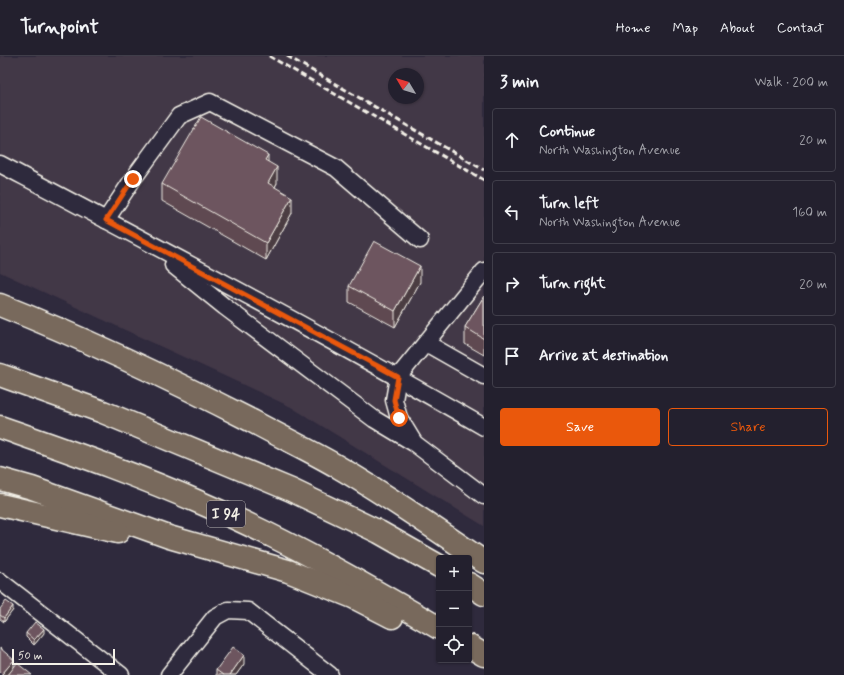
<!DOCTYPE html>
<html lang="en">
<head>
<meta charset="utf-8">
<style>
  body { margin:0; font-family:Mynerve,sans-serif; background:#2b2836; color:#f1f3f6 }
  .controls { position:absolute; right:12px; bottom:12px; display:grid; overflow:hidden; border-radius:4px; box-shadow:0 1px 3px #0004 }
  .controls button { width:36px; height:36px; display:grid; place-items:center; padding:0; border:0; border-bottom:1px solid #403e4a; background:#23202e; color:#f1f3f6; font:20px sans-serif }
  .compass { position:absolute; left:388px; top:12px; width:36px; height:36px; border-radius:50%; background:#23202e; box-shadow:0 1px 3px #0004; rotate:308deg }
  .scale { position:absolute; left:12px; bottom:10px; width:103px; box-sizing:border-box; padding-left:4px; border:2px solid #f4f1e8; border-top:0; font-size:11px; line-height:14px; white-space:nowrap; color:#f4f1e8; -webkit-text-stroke:3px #2f2a3d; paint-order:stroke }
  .stop { position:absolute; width:12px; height:12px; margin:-9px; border:3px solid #ea580c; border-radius:50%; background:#fff }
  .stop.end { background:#ea580c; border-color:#fff; box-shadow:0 1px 4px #0008 }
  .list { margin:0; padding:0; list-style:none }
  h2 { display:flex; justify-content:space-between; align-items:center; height:52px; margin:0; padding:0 16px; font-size:17px }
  h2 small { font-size:13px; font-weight:400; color:#a3a3aa }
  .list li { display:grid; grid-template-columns:26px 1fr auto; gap:12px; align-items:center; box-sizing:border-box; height:64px; margin:0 8px 8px; padding:0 8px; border:1px solid #403e4a; border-radius:4px }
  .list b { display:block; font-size:15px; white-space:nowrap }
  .list p { margin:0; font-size:13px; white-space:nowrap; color:#a3a3aa }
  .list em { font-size:13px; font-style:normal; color:#a3a3aa }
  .actions { display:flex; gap:8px; padding:12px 16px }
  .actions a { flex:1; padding:9px 0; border:1px solid #ea580c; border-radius:4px; text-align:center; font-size:14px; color:#ea580c }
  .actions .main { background:#ea580c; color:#fff }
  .icon { flex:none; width:22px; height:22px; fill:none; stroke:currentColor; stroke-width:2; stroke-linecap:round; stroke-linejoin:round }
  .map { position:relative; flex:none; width:484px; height:619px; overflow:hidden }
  header { display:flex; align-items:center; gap:24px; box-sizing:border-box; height:56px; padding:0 20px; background:#23202e; border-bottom:1px solid #403e4a }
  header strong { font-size:19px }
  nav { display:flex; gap:22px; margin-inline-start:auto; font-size:14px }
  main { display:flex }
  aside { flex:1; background:#23202e }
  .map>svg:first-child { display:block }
  .built { fill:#423747; fill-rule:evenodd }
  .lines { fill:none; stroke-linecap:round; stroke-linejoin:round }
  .minor-casing { stroke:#f4f1e8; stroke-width:19 }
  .highway-casing { stroke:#f4f1e8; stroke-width:25 }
  .minor { stroke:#2f2a3d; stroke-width:16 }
  .highway { stroke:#78695c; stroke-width:22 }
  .rail { stroke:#f4f1e8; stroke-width:3; stroke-dasharray:6 3; stroke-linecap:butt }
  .wall { fill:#5e4951; stroke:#f4f1e8 }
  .shaded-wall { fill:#4c3c42; stroke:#f4f1e8 }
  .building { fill:#6d555e; stroke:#f4f1e8 }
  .route { stroke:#ea580c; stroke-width:5 }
  .labels { text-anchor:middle; stroke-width:3.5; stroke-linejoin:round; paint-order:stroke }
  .shield { fill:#2f2a3d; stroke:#b9b5b5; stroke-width:1 }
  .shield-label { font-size:15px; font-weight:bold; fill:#f4f1e8 }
</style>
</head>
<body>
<header>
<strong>Turnpoint</strong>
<nav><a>Home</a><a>Map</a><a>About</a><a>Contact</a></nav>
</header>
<main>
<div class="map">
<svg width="484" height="619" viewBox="0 0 484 619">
  <rect width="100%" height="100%" fill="#2f2a3d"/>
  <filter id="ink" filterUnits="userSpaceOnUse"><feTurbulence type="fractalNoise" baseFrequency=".025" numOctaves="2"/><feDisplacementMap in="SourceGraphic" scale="8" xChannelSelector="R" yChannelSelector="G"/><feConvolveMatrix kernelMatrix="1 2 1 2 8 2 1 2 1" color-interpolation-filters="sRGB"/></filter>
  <g filter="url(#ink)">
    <!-- built -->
    <path class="built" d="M0 0H484V470L291 351 0 216ZM394 18H418V42H394Z"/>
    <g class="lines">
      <defs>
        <g id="minor">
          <path d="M0 108C163 194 325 279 484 371"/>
          <polyline points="106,164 133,123 179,60 210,46 336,112 420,184"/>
          <polyline points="173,209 225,251 374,363 414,387 484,440"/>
          <polyline points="426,287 484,320"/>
          <polyline points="413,385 399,362 394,344 398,321 484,215"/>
          <polyline points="0,525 121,619"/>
          <polyline points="169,619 215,561 228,554 248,555 330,619"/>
        </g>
        <g id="highway">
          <path d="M0 249C86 283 170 323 252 365 281 381 311 395 340 412 390 441 437 474 484 506"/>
          <polyline points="0,319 103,356 291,434 379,476 439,510"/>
          <path d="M0 371C68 395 135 418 201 447 283 482 362 527 439 572"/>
          <polyline points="0,423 32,432 169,481 288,515 353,541 392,561"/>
          <polyline points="0,449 118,476"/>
          <polyline points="469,528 484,538"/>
          <polyline points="469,590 484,599"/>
        </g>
      </defs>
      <!-- minor casing -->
      <use href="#minor" class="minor-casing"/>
      <!-- highway casing -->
      <use href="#highway" class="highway-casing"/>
      <!-- minor -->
      <use href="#minor" class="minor"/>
      <!-- highway -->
      <use href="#highway" class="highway"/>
      <!-- rail -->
      <g class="rail">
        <polyline points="269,0 484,124"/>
        <polyline points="287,0 484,114"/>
      </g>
    </g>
    <!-- wall -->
    <g class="wall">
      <polygon points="277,127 275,131 292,157 266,204 162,145 162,128"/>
      <polygon points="420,226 395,271 349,246 349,230"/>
      <polygon points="484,240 484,299 465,288 465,271"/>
      <polygon points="0,553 13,554 4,566 0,563"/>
      <polygon points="26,577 44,577 34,589 26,581"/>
      <polygon points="244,608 236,619 216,619 216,614"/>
    </g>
    <!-- shaded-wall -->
    <g class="shaded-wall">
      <polygon points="268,99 268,116 265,104"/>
      <polygon points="277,111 277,127 268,143 268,127"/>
      <polygon points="292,141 292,157 266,204 266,187"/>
      <polygon points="420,210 420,226 395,271 395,255"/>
      <polygon points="13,550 13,554 4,566 4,562"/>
      <polygon points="44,573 44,577 34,589 34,584"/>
      <polygon points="244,599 244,608 236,619 230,619"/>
      <polygon points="14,604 14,612 8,619 2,619 2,618"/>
    </g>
    <!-- building -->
    <g class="building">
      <polygon points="201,61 268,99 265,104 277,111 268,127 292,141 266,187 162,128"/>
      <polygon points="374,185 420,210 395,255 349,230"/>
      <polygon points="484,240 484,283 465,271"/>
      <polygon points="6,545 13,550 4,562 0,559 0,553"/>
      <polygon points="35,566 44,573 34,584 26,577"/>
      <polygon points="233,591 244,599 230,619 223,619 216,614"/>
      <polygon points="0,592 14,604 2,618 0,616"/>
      <polygon points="17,607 32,619 8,619"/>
    </g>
  </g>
  <g class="lines" filter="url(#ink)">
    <!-- route -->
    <polyline class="route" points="133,123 106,164 398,321 394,344 399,362"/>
  </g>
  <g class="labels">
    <!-- shield labels -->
    <rect class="shield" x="207" y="445" width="38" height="26" rx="3"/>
    <g class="shield-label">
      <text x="226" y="463">I 94</text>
    </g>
  </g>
</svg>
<div class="controls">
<button>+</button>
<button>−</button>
<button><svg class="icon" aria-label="locate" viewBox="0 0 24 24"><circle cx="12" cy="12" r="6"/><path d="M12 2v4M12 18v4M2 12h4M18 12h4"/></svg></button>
</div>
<svg class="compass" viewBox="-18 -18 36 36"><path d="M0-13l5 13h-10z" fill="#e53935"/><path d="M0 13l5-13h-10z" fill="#a3a3aa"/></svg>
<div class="scale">50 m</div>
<div class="stop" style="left:399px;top:362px"></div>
<div class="stop end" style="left:133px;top:123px"></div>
</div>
<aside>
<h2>3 min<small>Walk · 200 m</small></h2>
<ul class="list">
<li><svg class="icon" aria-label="ahead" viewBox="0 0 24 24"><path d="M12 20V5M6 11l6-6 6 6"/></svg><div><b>Continue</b><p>North Washington Avenue</p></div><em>20 m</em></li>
<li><svg class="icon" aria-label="left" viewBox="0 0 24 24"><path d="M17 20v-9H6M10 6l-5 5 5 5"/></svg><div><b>Turn left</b><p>North Washington Avenue</p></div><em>160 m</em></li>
<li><svg class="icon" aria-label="right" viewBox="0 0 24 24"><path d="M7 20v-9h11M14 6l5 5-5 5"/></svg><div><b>Turn right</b></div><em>20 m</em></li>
<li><svg class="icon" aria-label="arrive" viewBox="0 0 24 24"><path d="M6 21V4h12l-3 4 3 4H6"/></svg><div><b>Arrive at destination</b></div></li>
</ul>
<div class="actions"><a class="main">Save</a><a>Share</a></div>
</aside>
</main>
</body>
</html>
